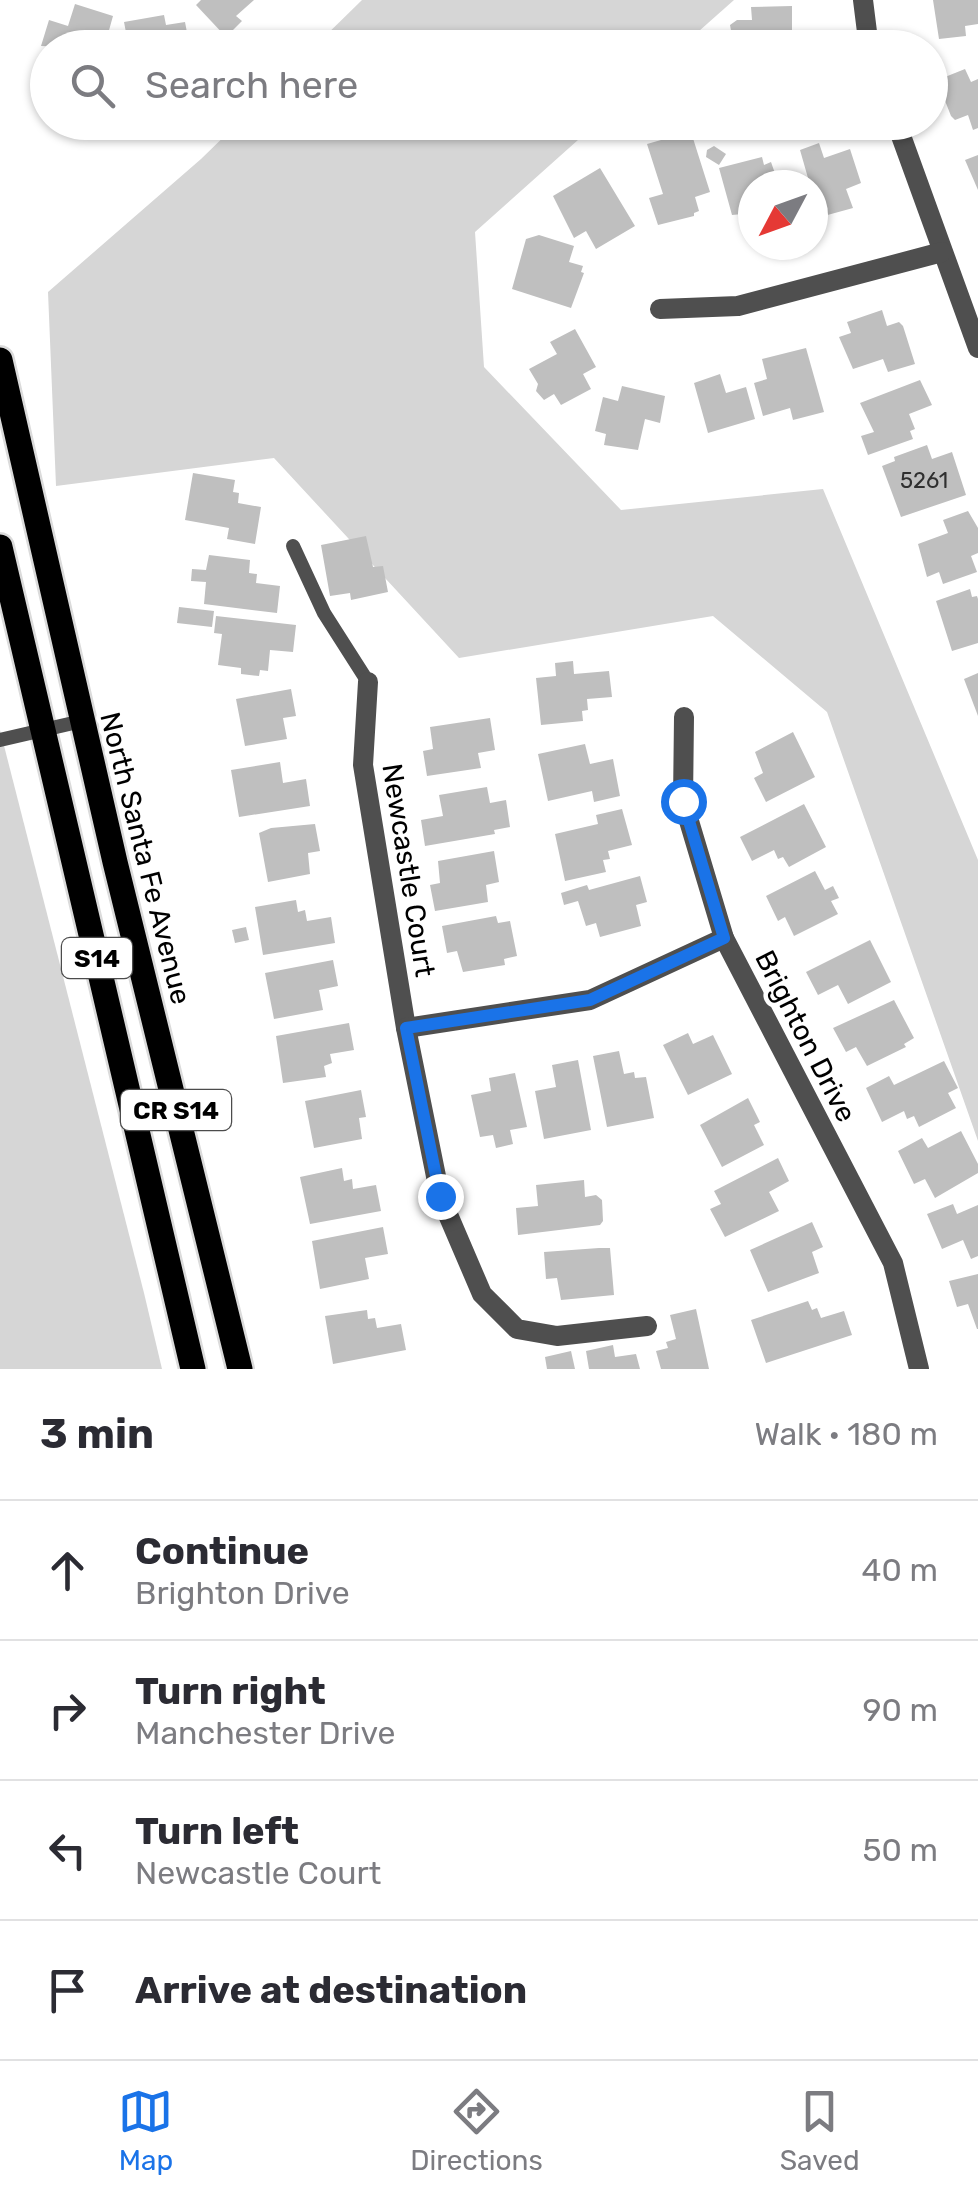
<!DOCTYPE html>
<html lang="en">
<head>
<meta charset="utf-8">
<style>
  body { margin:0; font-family:Rubik,sans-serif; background:#f2f2f3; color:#2b2b33 }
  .compass { position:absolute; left:738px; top:170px; width:90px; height:90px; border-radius:50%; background:#fff; box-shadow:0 2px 8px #0004; rotate:229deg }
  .stop { position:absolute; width:30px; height:30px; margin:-22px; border:8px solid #1a73e8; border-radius:50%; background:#fff }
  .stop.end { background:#1a73e8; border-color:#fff; box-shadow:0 2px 10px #0008 }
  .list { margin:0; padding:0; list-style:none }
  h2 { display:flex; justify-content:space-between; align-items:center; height:130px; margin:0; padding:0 40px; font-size:42px }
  h2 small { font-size:32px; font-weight:400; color:#7c7c81 }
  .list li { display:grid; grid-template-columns:65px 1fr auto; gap:30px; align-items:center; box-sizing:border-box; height:140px; padding:0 40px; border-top:2px solid #e1e1e2 }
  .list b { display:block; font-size:38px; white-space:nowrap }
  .list p { margin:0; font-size:32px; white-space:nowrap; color:#7c7c81 }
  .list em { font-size:32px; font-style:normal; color:#7c7c81 }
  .icon { flex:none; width:55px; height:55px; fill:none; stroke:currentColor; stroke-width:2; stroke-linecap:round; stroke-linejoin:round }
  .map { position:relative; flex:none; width:978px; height:1369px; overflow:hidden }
  .search { position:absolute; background:#fff; box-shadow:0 2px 8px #0004; left:30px; right:30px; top:30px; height:110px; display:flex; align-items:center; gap:25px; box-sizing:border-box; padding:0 35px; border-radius:55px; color:#7c7c81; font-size:38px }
  .sheet { height:690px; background:#fff }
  nav { display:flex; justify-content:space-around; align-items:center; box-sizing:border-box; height:140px; border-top:2px solid #e1e1e2; background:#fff; font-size:28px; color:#7c7c81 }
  nav a { display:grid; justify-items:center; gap:5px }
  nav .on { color:#1a73e8 }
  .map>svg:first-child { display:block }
  .green { fill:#d6d6d6 }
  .building { fill:#bfbfbf }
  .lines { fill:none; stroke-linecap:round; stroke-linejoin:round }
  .primary-casing { stroke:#dbdbdb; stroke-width:30 }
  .service { stroke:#4f4f4f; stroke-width:14 }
  .minor { stroke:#4f4f4f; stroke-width:20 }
  .primary { stroke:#000; stroke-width:25 }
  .route { stroke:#1a73e8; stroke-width:12 }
  .labels { text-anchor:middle; stroke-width:9; stroke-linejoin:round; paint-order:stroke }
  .number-label { font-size:22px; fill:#303030 }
  .shield { fill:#fff; stroke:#4c4c4c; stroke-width:2.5 }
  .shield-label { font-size:25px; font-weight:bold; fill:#000 }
  .street-label { font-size:28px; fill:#000; stroke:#fff }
</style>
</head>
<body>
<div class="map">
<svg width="978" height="1369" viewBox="0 0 978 1369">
  <rect width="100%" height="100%" fill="#fff"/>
  <!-- green -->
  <g class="green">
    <polygon points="362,0 734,0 681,47 314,47"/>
    <polygon points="238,123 597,123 475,232 484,367 621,510 823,489 978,860 978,1141 827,712 713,616 459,658 274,458 56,486 48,292 201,159"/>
    <polygon points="0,730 144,1293 162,1369 0,1369"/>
  </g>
  <!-- building -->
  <g class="building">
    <polygon points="201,0 254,0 236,16 242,21 226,37 196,5"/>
    <polygon points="933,0 978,0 978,24 965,26 966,36 939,39"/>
    <polygon points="75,4 113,16 106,41 109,42 108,48 96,48 98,41 94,40 92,48 41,46 49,20 68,26"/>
    <polygon points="792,6 792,41 798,40 798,48 720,48 720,43 733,42 730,25 737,20 752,20 751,7"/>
    <polygon points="164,15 166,25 185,22 190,48 129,48 124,22"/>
    <polygon points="965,69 971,82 978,79 978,128 973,130 968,115 955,120 951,116 940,88 943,87 940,79"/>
    <polygon points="693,122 708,122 712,133 699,138"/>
    <polygon points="685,129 691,132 710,192 695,197 699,211 694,213 694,216 658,225 649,198 663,194 647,144 675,136"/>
    <polygon points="819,143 824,158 850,149 861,183 846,189 853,208 813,219 813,185 810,185 800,150"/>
    <polygon points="714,146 726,154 719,165 706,157 707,150"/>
    <polygon points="978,155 978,190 965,160"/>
    <polygon points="762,157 764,165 771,162 779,185 753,185 753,213 732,215 719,168"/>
    <polygon points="600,168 635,226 596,249 586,231 574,238 553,196"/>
    <polygon points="539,235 574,246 569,262 583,266 581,272 584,273 571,308 512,289 526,239"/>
    <polygon points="882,310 887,326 899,322 903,326 915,364 888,372 883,359 853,369 839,337 851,333 847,322"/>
    <polygon points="575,329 596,367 583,374 591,389 561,405 554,394 544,400 536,391 538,384 529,369 557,354 550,342"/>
    <polygon points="806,348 824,412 793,420 790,408 763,416 754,383 767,379 762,359"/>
    <polygon points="720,374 726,393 746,387 755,419 708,433 694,383"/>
    <polygon points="920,380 932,405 909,414 915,429 910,431 913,439 868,455 861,436 874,432 860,403"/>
    <polygon points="622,386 665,396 660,423 645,419 638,450 604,445 606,434 595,431 603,397 618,401"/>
    <polygon points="927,445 932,459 952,452 966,495 901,517 882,466 895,461 894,457"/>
    <polygon points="193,473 235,480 233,492 239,493 238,503 261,507 255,544 227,539 229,528 185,520"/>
    <polygon points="968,511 978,528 978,553 971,556 977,572 943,584 939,572 927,577 918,544 948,533 943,520"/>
    <polygon points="366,536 373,567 383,566 388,592 351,600 350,593 330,596 321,545"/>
    <polygon points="209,555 250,560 249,573 257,574 256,583 280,586 277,613 204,604 206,582 191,581 192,569 206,570"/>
    <polygon points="970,589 972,597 977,596 978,599 978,643 952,651 936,601"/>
    <polygon points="179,607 214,611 212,627 177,623"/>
    <polygon points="216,616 296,625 293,652 270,650 268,671 260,670 259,676 241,674 241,668 218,665 222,634 214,633"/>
    <polygon points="573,661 574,674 609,671 612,697 587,699 588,710 582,711 583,721 541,725 536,678 556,676 555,663"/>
    <polygon points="978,673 978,716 964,679"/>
    <polygon points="291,689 296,716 283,718 287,739 245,746 236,699"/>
    <polygon points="490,718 495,750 478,753 481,768 427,776 423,751 433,749 430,727"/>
    <polygon points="793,732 815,777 766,802 754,778 763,773 755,752"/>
    <polygon points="585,744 590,764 613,759 620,796 594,802 592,791 548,801 538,754"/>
    <polygon points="280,762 283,783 306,779 310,806 239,817 231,770"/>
    <polygon points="487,787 490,803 506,800 510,827 494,830 495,834 425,846 421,820 443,816 439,795"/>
    <polygon points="804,804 826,847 789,867 783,857 778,859 774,850 752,861 740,837"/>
    <polygon points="622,809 632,845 608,851 610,859 603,860 606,872 565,881 555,834 598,824 596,815"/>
    <polygon points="315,824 320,851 308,853 310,874 268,882 259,833 271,828"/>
    <polygon points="494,851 499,882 486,885 488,902 435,911 430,885 440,883 438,861"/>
    <polygon points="815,871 825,890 833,886 839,898 831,901 838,914 794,936 785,917 778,921 766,896"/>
    <polygon points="640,876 647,902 636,905 641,926 600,937 596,923 586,926 578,901 564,905 561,893 587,885 589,890"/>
    <polygon points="296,900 298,912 305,910 307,921 331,917 335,943 263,955 255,907"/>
    <polygon points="496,916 498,923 510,921 517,956 504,959 505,965 463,972 457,951 447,953 442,926"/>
    <polygon points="246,927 249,940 235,943 232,930"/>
    <polygon points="870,940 891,982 848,1004 838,985 818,995 806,972"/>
    <polygon points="333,960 338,986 319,990 323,1010 274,1019 265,973"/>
    <polygon points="894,1000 914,1038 904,1044 906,1047 867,1066 856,1047 846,1052 833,1028"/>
    <polygon points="349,1023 354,1050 330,1054 332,1063 324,1066 326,1077 283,1083 276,1036"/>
    <polygon points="688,1033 693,1044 713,1035 732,1074 688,1095 663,1045"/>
    <polygon points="619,1051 624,1074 634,1072 635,1078 646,1077 654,1118 607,1127 593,1056"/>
    <polygon points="578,1060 591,1130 544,1139 535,1091 556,1087 552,1065"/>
    <polygon points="944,1061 958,1088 948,1093 956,1108 919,1127 914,1116 907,1119 904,1111 882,1122 866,1088 889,1076 894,1085"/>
    <polygon points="515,1073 527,1127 510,1130 513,1144 496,1148 493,1135 480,1137 471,1095 491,1091 489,1078"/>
    <polygon points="361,1090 366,1117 359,1118 362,1139 314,1148 305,1101"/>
    <polygon points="748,1098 760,1122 754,1125 764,1145 722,1167 700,1125"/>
    <polygon points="961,1131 978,1164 978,1173 935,1198 925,1179 914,1184 898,1151 922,1138 928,1148"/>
    <polygon points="778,1158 789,1181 769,1192 779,1211 725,1237 710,1209 721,1204 714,1191"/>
    <polygon points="342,1168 344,1181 352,1179 353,1189 376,1185 381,1211 310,1224 300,1177"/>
    <polygon points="584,1180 585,1197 596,1195 602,1200 603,1221 600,1225 518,1235 516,1208 538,1206 536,1185"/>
    <polygon points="953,1204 957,1214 978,1205 978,1256 971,1259 963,1240 942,1249 927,1214"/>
    <polygon points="812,1222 823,1247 812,1252 819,1273 768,1292 750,1250"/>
    <polygon points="383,1227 388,1254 365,1258 369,1279 320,1289 312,1241"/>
    <polygon points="599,1248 610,1248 614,1295 561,1300 557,1278 546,1279 544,1252"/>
    <polygon points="978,1274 978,1329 977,1329 968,1304 957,1307 949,1281"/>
    <polygon points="808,1301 812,1310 817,1308 821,1318 844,1311 852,1335 766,1363 751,1320"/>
    <polygon points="696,1309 709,1369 661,1369 656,1351 668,1348 666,1342 676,1339 670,1315"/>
    <polygon points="367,1310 368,1319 375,1318 377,1328 401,1324 406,1350 333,1364 325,1316"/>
    <polygon points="613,1345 615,1357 636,1354 640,1369 589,1369 586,1351"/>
    <polygon points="571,1351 575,1369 547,1369 545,1357"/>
  </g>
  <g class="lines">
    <defs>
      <g id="primary">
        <polyline points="0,360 115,862 240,1369"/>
        <polyline points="0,547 193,1369"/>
      </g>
    </defs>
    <!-- primary casing -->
    <use href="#primary" class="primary-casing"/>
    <!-- service -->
    <g class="service">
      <polyline points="293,546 324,613 368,682"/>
      <polyline points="0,740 82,721"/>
    </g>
    <!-- minor -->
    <g class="minor">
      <polyline points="863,0 869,48"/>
      <polyline points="896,122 978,348"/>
      <polyline points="660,309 738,306 942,252"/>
      <polyline points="368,682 363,765 406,1028 440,1196 482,1294 517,1329 557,1336 647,1326"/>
      <polyline points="684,717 683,801 724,938 893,1263 919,1369"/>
      <polyline points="406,1028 590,1000 724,938"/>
    </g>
    <!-- primary -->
    <use href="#primary" class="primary"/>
  </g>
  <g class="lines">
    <!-- route -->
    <polyline class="route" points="440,1196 406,1028 590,1000 724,938 683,801"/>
  </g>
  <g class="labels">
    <!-- number labels -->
    <g class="number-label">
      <text x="924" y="488">5261</text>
    </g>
    <!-- shield labels -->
    <g class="shield">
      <rect x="62" y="938" width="70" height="40" rx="8"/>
      <rect x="121" y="1090" width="110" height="40" rx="8"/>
    </g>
    <g class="shield-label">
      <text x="97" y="967">S14</text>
      <text x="176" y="1119">CR S14</text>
    </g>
    <!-- street labels -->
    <g class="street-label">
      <text transform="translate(146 858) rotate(76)" y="10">North Santa Fe Avenue</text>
      <text transform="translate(409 870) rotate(81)" y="10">Newcastle Court</text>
      <text transform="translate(806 1036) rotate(63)" y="10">Brighton Drive</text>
    </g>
  </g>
</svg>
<svg class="compass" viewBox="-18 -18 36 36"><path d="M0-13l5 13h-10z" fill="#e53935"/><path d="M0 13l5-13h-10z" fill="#7c7c81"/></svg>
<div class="stop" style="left:683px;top:801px"></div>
<div class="stop end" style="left:440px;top:1196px"></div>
<div class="search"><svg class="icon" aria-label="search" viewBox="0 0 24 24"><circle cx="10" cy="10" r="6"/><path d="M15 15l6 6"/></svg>Search here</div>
</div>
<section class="sheet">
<h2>3 min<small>Walk · 180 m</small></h2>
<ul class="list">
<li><svg class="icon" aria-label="ahead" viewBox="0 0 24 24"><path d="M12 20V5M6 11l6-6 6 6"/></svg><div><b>Continue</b><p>Brighton Drive</p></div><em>40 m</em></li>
<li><svg class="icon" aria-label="right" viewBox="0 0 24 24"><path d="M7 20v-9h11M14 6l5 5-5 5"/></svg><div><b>Turn right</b><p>Manchester Drive</p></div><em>90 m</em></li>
<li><svg class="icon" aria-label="left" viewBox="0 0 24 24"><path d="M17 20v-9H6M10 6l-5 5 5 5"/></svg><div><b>Turn left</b><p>Newcastle Court</p></div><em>50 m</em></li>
<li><svg class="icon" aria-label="arrive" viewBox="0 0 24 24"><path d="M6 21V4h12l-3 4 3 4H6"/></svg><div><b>Arrive at destination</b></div></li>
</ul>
</section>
<nav>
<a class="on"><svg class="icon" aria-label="map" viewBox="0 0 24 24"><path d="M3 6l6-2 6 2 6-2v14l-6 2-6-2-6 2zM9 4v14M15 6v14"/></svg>Map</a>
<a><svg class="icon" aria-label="directions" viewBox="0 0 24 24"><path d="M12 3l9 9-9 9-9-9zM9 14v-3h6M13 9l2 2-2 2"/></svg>Directions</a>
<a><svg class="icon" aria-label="saved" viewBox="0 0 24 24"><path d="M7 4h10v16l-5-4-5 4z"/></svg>Saved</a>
</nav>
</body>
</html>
